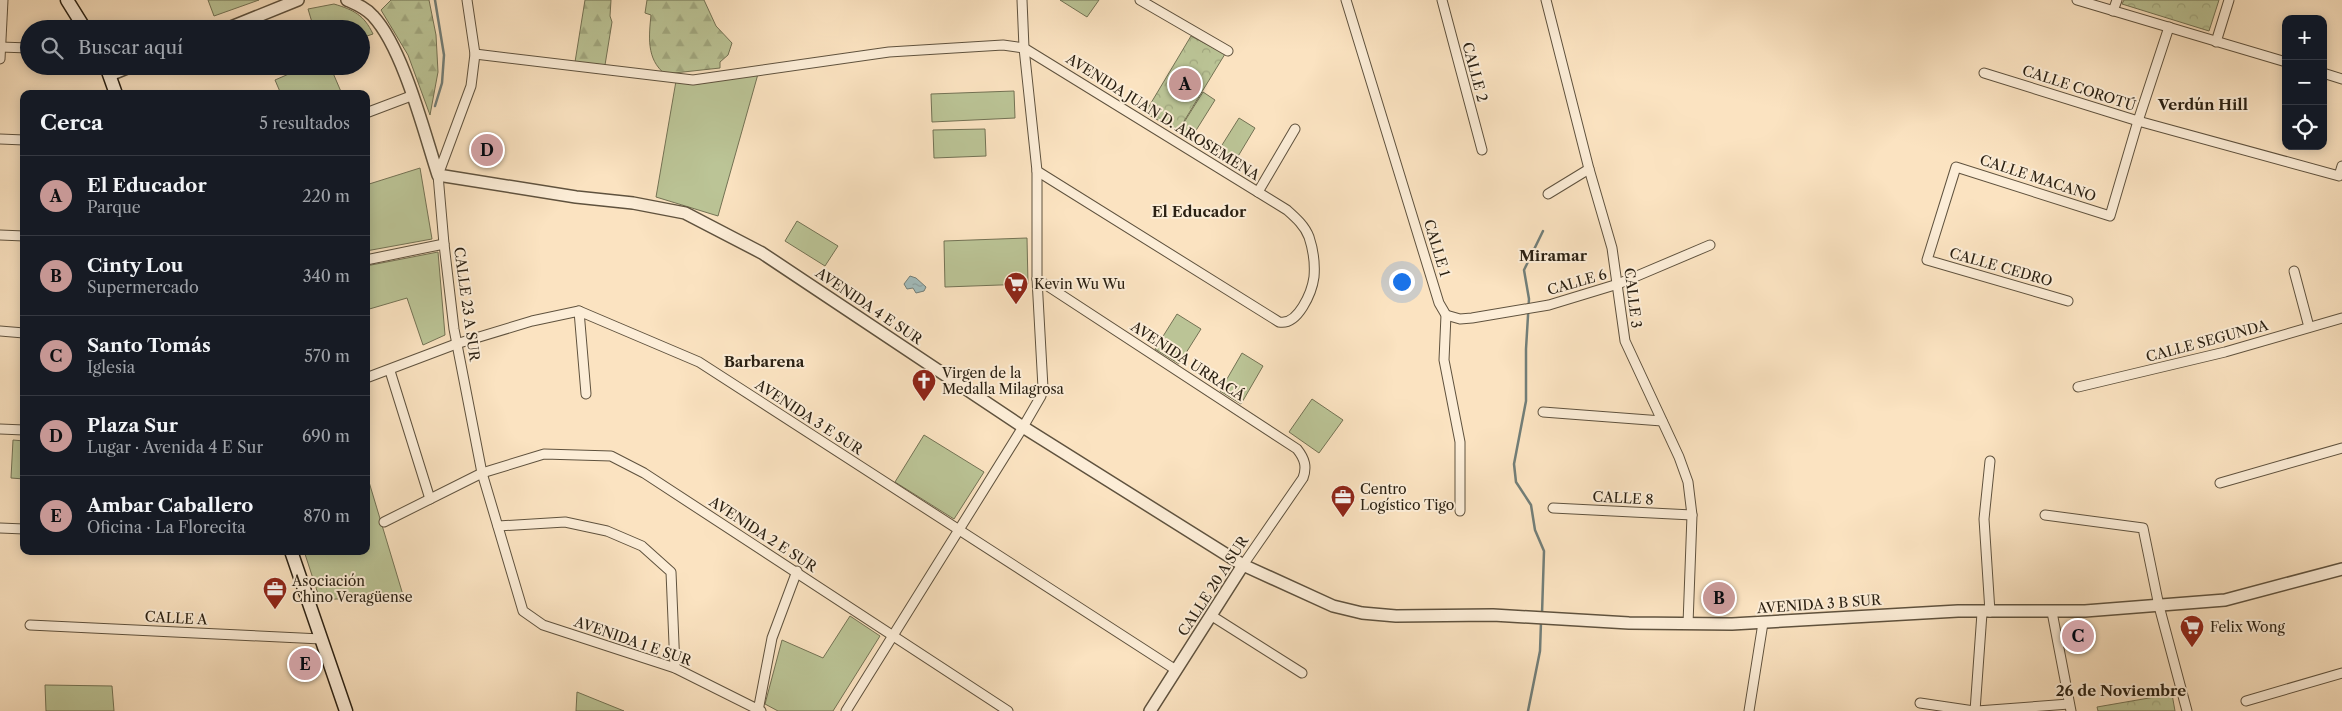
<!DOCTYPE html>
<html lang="es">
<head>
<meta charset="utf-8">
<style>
  body { margin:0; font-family:"Libre Caslon Text",serif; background:#242831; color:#f1f3f6 }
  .controls { position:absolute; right:15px; top:15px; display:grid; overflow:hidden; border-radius:10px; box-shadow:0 2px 12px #0003 }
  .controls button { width:45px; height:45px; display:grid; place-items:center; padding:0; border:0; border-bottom:1px solid #363941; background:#171b24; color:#f1f3f6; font:25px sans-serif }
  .you { position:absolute; left:1401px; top:281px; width:18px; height:18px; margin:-12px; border:4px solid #fff; border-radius:50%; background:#1a73e8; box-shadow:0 0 0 8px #1a73e833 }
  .badge { display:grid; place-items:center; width:32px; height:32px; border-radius:50%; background:#c59692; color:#111; font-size:16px; font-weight:700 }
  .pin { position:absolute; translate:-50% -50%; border:2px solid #fff; box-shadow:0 1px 5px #0006 }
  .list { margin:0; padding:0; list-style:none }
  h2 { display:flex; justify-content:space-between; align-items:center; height:65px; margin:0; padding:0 20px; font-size:21px }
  h2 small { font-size:16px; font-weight:400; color:#9ea1a6 }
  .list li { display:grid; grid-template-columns:32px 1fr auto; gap:15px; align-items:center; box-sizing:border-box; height:80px; padding:0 20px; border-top:1px solid #363941 }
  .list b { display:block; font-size:19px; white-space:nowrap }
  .list p { margin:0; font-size:16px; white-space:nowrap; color:#9ea1a6 }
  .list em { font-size:16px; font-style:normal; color:#9ea1a6 }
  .icon { flex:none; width:28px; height:28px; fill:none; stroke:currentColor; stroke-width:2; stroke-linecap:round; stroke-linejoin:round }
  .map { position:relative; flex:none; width:2342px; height:711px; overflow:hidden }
  .search { position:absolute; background:#171b24; box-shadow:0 2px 12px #0003; left:20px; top:20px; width:350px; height:55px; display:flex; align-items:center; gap:12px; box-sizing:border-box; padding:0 18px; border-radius:28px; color:#9ea1a6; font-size:19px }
  .panel { position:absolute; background:#171b24; box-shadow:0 2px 12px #0003; left:20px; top:90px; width:350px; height:465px; border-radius:10px }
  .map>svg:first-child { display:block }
  .grass { fill:#bbc496; stroke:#737254 }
  .forest { fill:url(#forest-firs); stroke:#737254 }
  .park { fill:url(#park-crowns); stroke:#737254 }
  .water { fill:url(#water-ripples); stroke:#727e78 }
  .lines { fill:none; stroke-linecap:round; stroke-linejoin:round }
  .stream { stroke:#727e78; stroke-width:2.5 }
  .minor-casing { stroke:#5f523e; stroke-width:11 }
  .tertiary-casing { stroke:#5f523e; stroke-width:14 }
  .secondary-casing { stroke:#2b2113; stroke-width:15 }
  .minor { stroke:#fcedd7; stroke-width:9 }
  .tertiary { stroke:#fcedd7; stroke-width:11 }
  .secondary { stroke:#fcedd7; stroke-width:12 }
  .labels { text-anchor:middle; stroke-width:4; stroke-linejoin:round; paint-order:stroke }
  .street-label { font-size:14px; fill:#2b2113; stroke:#fcedd7 }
  .poi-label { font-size:14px; fill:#2b2113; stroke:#fcedd7; text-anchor:start }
  .neighbourhood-label { font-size:15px; font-weight:bold; fill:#2b2113; stroke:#fcedd7 }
</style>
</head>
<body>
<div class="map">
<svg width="2342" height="711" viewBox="0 0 2342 711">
  <defs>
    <pattern id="forest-firs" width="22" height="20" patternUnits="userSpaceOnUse" patternTransform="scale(1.25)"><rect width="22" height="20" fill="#bbc496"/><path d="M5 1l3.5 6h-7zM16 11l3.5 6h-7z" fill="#a1a880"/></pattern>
    <pattern id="park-crowns" width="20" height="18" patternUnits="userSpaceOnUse" patternTransform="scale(1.25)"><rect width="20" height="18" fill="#bbc496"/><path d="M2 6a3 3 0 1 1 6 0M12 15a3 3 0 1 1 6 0" fill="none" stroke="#a1a880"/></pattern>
    <pattern id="water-ripples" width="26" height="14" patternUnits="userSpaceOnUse" patternTransform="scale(1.25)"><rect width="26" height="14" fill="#a2bcbc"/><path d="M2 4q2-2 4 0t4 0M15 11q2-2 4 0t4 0" fill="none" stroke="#8ca1a1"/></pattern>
  </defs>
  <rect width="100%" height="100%" fill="#fbe3c1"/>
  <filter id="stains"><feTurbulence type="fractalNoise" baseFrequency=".004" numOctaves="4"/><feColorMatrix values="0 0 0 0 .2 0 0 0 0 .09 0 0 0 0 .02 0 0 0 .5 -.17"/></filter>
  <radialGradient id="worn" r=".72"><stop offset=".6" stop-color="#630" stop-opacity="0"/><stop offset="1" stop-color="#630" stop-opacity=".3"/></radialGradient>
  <!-- grass -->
  <g class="grass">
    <polygon points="208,0 259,0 214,16"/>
    <polygon points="1060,0 1099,0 1087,17"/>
    <path d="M334 4C354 10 364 15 373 34L361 38V29H314L308 9Z"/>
    <polygon points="307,66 330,66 342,94 281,94 275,80"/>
    <polygon points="758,74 718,216 656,197 676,81 698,84"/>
    <polygon points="1014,91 1015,118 932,122 931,94"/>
    <polygon points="1203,92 1215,100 1190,140 1178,132"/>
    <polygon points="1239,118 1255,128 1234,163 1217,153"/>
    <polygon points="985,129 986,156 934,158 933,130"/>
    <polygon points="420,168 432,239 366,251 366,185"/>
    <polygon points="797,221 838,246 825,266 785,241"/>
    <polygon points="1027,238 1028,284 945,287 944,241"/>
    <polygon points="438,252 445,335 423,345 407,298 366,310 366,266"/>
    <polygon points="1177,314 1201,329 1179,364 1155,349"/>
    <polygon points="1242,353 1263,366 1241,404 1220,391"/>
    <polygon points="1312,399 1343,420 1319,453 1289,432"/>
    <polygon points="924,435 984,472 954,519 895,482"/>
    <polygon points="13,440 24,441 24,479 11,478"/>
    <polygon points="366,472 403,595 320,600 304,551 366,551"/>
    <polygon points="850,616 880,636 833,711 778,711 765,704 782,640 823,658"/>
    <polygon points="45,685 112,686 114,711 46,711"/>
    <polygon points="577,692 624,711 576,711"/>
  </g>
  <!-- forest -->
  <g class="forest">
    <polygon points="391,0 429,0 436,35 438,72 430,115 408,55 381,10"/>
    <polygon points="585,0 611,0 610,16 612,22 605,65 575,62"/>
    <path d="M647 0H704L716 26 732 43 728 55 720 62V68L665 74C646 59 649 36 651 15L645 13Z"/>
  </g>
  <!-- park -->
  <g class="park">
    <polygon points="2124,0 2219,0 2209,31 2122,4"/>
    <polygon points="1191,36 1225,54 1178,131 1145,113"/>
    <polygon points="2172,694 2175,711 2098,711 2097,707"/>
  </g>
  <!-- water -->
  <polygon class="water" points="910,276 916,278 926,287 924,291 916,293 913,288 907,289 904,284"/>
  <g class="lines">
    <!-- stream -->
    <g class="stream">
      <polyline points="435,0 444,55 442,83 435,106"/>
      <polyline points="1542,614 1544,551 1535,530 1531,505 1516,482 1514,464 1526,401 1526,349 1529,299 1524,270 1543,231"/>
      <polyline points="1528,711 1540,651 1541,622"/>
    </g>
    <defs>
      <g id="minor">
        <polyline points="467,0 475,54 471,86 438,175 444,244 454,329 482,473 523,611 543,625 675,668 761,711"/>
        <polyline points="1140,0 1228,51"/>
        <polyline points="1346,0 1439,303 1446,315 1444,360 1460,442 1460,511"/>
        <polyline points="1442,0 1482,150"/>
        <polyline points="1546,0 1589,169 1612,248 1625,341 1679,457 1688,482 1692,515 1688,624"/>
        <polyline points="2077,0 2286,62"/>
        <polyline points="2113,11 2117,0"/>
        <polyline points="2216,42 2229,0"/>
        <polyline points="0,47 29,48"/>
        <path d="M475 54 693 80 889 52 1003 45 1024 48 1287 210C1296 218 1305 226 1309 237 1313 249 1315 265 1314 277 1312 292 1298 326 1279 322L1037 171"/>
        <polyline points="0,59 3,0"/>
        <polyline points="1984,73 2138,121 2339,176 2342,166"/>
        <polyline points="2323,73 2342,79"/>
        <polyline points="366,113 411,96"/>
        <polyline points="0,139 24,140"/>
        <polyline points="1258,192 1295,129"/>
        <polyline points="1548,194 1589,169"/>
        <polyline points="0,235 24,236"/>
        <polyline points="366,260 444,244"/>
        <polyline points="2294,271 2309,327"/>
        <path d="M1037 279 1297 449C1305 459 1307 467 1303 478L1243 565"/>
        <polyline points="2068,301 1927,260 1956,167 2110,216 2138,121 2169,27"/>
        <polyline points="579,311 586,394"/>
        <polyline points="1446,315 1460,319 1472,318 1549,305 1618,284 1710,245"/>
        <polyline points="0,331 24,333"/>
        <polyline points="390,371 430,499"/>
        <polyline points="366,378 456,344 532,321 579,311 699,362 1176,670"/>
        <polyline points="2078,387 2225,352 2342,318"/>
        <polyline points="1543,412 1662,421"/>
        <polyline points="0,429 24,430"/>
        <polyline points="2220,483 2342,448"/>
        <polyline points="1553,508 1692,515"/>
        <polyline points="2045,515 2143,528 2159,606 2187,711"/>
        <polyline points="384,522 482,473 544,454 611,456 644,473 1008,711"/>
        <polyline points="498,526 565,522 607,531 642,546 671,572 675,668"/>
        <polyline points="0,528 24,529"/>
        <polyline points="1990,612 1984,519 1990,461"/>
        <polyline points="2052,612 2071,711"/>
        <polyline points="1212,616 1302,673"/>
        <polyline points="30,625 321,639"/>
        <polyline points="2246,701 2342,673"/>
        <polyline points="1920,703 1974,711"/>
        <polyline points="758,711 772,638 797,571"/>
        <polyline points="846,711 1023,427 1041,396 1043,388 1037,279 1037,171 1024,48 1022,0"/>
        <polyline points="1749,711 1763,623"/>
        <polyline points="1975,711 1982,613"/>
        <polyline points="1977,711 2069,704"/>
      </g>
      <g id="tertiary">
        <path d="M347 0C356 4 366 8 373 16 403 48 424 132 438 175L576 197 633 203 685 213 762 253 1023 427 1243 565 1333 606 1362 613 1396 616 1493 615 1629 623 1732 624 1958 611H2085L2225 600 2342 569"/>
        <polyline points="226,29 298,0"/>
        <polyline points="110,75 132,66"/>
        <polyline points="1150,711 1243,565"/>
      </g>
      <g id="secondary">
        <polyline points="67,0 85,29"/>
        <polyline points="106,66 116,94"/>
        <polyline points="291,551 346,711"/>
      </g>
    </defs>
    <!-- minor casing -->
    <use href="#minor" class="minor-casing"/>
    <!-- tertiary casing -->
    <use href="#tertiary" class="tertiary-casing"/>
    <!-- secondary casing -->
    <use href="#secondary" class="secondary-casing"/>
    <!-- minor -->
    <use href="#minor" class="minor"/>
    <!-- tertiary -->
    <use href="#tertiary" class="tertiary"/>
    <!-- secondary -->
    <use href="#secondary" class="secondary"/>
  </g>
  <!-- icons -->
  <defs>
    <symbol id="supermarket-pin" viewBox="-11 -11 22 30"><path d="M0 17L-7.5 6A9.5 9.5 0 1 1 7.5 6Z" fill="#8f2418" stroke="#fcedd7"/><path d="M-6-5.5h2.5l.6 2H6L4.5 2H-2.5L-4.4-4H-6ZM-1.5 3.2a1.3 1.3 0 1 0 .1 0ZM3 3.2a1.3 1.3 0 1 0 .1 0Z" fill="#fff"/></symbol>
    <symbol id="church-pin" viewBox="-11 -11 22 30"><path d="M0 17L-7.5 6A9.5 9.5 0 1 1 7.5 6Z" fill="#8f2418" stroke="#fcedd7"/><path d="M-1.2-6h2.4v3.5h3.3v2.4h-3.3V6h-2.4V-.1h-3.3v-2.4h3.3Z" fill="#fff"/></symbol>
    <symbol id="office-pin" viewBox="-11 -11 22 30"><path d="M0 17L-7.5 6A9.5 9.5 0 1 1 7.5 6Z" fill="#8f2418" stroke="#fcedd7"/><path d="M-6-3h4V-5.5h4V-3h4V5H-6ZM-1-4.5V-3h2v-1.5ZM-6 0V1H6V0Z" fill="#fff"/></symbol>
  </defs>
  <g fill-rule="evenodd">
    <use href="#supermarket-pin" x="1002" y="270" width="28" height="38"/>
    <use href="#church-pin" x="910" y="367" width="28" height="38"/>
    <use href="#office-pin" x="1329" y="483" width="28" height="38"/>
    <use href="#office-pin" x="261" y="575" width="28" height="38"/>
    <use href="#supermarket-pin" x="2178" y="613" width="28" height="38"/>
  </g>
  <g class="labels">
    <!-- street labels -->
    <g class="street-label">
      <text transform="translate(1475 72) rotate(75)" y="5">CALLE 2</text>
      <text transform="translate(2079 88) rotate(18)" y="5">CALLE COROTÚ</text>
      <text transform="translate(1163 117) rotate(32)" y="5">AVENIDA JUAN D. AROSEMENA</text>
      <text transform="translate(2038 178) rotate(18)" y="5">CALLE MACANO</text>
      <text transform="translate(1437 248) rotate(73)" y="5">CALLE 1</text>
      <text transform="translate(2001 267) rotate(16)" y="5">CALLE CEDRO</text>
      <text transform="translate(1577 282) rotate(-16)" y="5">CALLE 6</text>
      <text transform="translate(1633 298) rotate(83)" y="5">CALLE 3</text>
      <text transform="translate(467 304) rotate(82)" y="5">CALLE 23 A SUR</text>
      <text transform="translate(869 306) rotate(34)" y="5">AVENIDA 4 E SUR</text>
      <text transform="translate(2207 341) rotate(-15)" y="5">CALLE SEGUNDA</text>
      <text transform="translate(1188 361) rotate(33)" y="5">AVENIDA URRACÁ</text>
      <text transform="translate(809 417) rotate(33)" y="5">AVENIDA 3 E SUR</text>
      <text transform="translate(1623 498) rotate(3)" y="5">CALLE 8</text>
      <text transform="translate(763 534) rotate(33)" y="5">AVENIDA 2 E SUR</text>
      <text transform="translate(1213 586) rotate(-57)" y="5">CALLE 20 A SUR</text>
      <text transform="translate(1819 604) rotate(-4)" y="5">AVENIDA 3 B SUR</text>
      <text transform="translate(176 618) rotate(3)" y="5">CALLE A</text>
      <text transform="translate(633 641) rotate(19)" y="5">AVENIDA 1 E SUR</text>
    </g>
    <!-- poi labels -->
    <g class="poi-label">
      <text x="1034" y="289">Kevin Wu Wu</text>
      <text x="942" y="378">Virgen de la<tspan x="942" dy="16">Medalla Milagrosa</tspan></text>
      <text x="1360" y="494">Centro<tspan x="1360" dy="16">Logístico Tigo</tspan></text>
      <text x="292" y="586">Asociación<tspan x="292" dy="16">Chino Veragüense</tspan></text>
      <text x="2210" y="632">Felix Wong</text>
    </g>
    <!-- neighbourhood labels -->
    <g class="neighbourhood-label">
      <text x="2203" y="110">Verdún Hill</text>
      <text x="1199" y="217">El Educador</text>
      <text x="1553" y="261">Miramar</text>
      <text x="764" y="367">Barbarena</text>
      <text x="2121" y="696">26 de Noviembre</text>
    </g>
  </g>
  <rect width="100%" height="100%" filter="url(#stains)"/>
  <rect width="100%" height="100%" fill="url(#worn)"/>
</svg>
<div class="controls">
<button>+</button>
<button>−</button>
<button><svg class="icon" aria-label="locate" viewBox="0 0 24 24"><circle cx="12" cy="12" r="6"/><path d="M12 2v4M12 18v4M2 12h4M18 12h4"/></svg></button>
</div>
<div class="you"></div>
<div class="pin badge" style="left:1185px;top:84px">A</div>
<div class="pin badge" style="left:1719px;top:598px">B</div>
<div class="pin badge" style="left:2078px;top:636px">C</div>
<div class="pin badge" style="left:487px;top:150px">D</div>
<div class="pin badge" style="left:305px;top:664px">E</div>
<div class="search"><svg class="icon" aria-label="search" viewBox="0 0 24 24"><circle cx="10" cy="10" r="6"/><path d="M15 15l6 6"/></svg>Buscar aquí</div>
<section class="panel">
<h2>Cerca<small>5 resultados</small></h2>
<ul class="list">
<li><span class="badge">A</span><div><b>El Educador</b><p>Parque</p></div><em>220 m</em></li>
<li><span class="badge">B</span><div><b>Cinty Lou</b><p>Supermercado</p></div><em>340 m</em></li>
<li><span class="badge">C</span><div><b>Santo Tomás</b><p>Iglesia</p></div><em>570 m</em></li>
<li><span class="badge">D</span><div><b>Plaza Sur</b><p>Lugar · Avenida 4 E Sur</p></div><em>690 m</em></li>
<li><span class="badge">E</span><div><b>Ambar Caballero</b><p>Oficina · La Florecita</p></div><em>870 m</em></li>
</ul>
</section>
</div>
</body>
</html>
